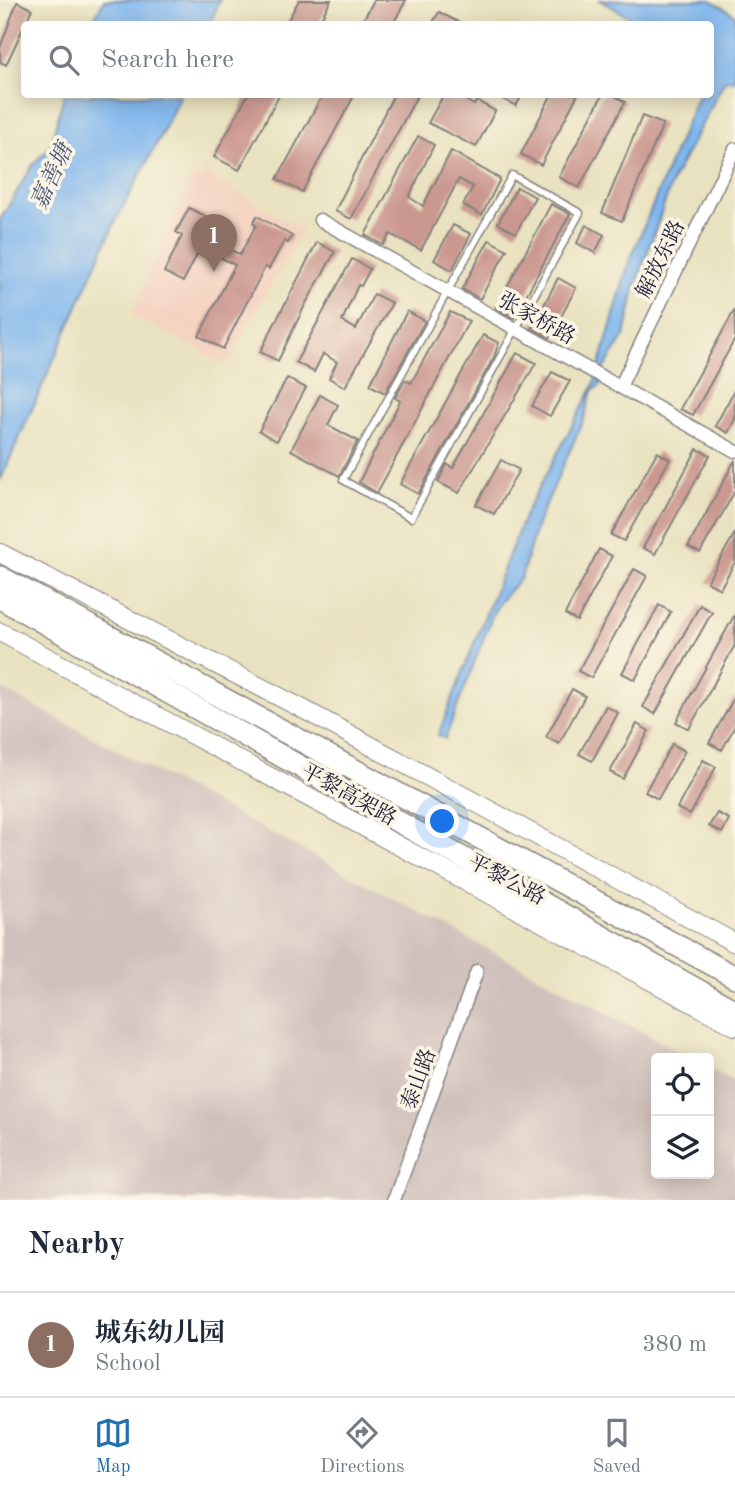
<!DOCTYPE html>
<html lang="en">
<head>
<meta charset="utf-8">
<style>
  body { margin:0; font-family:"Old Standard TT","Noto Serif SC",serif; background:#f6f6f7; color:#1f2937 }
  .controls { position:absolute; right:21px; bottom:21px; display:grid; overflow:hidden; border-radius:7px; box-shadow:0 4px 18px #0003 }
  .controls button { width:63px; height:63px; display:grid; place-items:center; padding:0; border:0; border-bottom:2px solid #e0e1e3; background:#fff; color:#1f2937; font:35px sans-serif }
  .you { position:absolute; left:443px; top:822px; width:24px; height:24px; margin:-18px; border:5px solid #fff; border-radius:50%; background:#1a73e8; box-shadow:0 0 0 10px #1a73e833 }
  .badge { display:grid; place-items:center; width:46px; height:46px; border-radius:50%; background:#1f6fb2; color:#fff; font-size:23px; font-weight:700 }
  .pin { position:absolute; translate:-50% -58px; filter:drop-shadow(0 2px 4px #0008) }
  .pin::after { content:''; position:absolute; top:37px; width:24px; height:21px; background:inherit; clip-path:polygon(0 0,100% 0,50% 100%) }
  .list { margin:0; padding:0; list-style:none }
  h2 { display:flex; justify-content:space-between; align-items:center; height:91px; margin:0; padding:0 28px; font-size:30px }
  h2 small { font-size:23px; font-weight:400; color:#747a83 }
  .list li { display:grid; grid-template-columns:46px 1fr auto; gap:21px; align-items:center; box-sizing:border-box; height:105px; padding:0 28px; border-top:2px solid #e0e1e3 }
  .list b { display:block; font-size:26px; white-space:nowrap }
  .list p { margin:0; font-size:23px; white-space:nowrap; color:#747a83 }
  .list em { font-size:23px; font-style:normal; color:#747a83 }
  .icon { flex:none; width:38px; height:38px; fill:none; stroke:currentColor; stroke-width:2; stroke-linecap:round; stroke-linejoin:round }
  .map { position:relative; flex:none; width:735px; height:1200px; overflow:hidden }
  .search { position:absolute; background:#fff; box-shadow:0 4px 18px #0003; left:21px; right:21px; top:21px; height:77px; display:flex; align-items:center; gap:18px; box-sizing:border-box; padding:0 24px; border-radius:7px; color:#747a83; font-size:26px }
  .sheet { height:196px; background:#fff }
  nav { display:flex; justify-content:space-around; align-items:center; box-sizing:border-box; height:98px; border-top:2px solid #e0e1e3; background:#fff; font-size:19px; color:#747a83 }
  nav a { display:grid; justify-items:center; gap:4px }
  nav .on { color:#1f6fb2 }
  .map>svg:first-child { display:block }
  .built { fill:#f4d3c1 }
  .industrial { fill:#d0c0bc }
  .water { fill:#7eb6ee; stroke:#506c94; stroke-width:2 }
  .building { fill:#cb9890 }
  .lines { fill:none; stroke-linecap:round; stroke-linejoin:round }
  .lane-casing { stroke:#86827e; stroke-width:9 }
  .street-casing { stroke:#86827e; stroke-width:15 }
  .primary-casing { stroke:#86827e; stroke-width:20 }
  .highway-casing { stroke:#86827e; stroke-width:24 }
  .lane { stroke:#fff; stroke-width:6 }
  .street { stroke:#fff; stroke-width:12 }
  .primary { stroke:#fff; stroke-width:18 }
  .highway { stroke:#fff; stroke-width:21 }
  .labels { text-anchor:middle; stroke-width:7; stroke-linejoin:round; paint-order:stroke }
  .street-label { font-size:21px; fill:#22223b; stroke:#fcf5e5 }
  .water-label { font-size:23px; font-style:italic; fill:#42567a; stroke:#fcf5e5 }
</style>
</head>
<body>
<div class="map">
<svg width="735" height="1200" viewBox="0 0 735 1200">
  <rect width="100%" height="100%" fill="#fcf5e5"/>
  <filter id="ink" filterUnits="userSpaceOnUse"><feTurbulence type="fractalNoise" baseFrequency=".0143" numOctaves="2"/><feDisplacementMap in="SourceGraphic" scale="14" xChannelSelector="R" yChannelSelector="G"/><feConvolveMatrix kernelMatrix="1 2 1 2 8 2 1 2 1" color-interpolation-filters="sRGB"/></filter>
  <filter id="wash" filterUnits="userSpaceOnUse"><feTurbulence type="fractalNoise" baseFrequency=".00686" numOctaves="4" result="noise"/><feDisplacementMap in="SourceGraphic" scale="28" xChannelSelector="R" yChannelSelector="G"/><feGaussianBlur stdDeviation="1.57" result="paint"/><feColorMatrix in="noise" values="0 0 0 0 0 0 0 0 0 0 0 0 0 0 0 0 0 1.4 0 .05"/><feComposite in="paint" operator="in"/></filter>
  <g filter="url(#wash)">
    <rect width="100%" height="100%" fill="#e9e2c0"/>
    <!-- built -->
    <polygon class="built" points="205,173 303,230 226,364 131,315 192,177 201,178"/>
    <!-- industrial -->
    <polygon class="industrial" points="0,688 691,1058 656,1058 656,1174 709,1174 709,1068 735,1082 735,1200 0,1200"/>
    <!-- water -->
    <g class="water">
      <polygon points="104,0 220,0 210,24 91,24"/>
      <polygon points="600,0 711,0 735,15 735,81 725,80 673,179 635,288 625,336 602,371 600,386 592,391 584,419 537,524 521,578 500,601 493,614 445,739 438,735 526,512 594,385 628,265 698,95 710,94 710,24 641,24"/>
      <polygon points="64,95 180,95 163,132 116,220 0,481 0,220 34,163 50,147"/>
    </g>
    <g id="blocks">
      <!-- building -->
      <g class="building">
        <polygon points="299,0 331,0 318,24 286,24"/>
        <polygon points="374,0 406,0 393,24 361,24"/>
        <polygon points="17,2 32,9 6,65 0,62 0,48"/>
        <polygon points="439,12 462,24 432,24"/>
        <polygon points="248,94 280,94 239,170 214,157"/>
        <polygon points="323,94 355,94 302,192 277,179"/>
        <polygon points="394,94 418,94 351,219 335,211"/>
        <polygon points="444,94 455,94 474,105 477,101 495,111 476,147 428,123"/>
        <polygon points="493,94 523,94 516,106"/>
        <polygon points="552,94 578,94 541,165 521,154"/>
        <polygon points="603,94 612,94 625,102 579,188 559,177"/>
        <polygon points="642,116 663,124 622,221 602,213"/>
        <polygon points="418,136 434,145 409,197 423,206 451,151 500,179 482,215 463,205 473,187 459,179 421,250 390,234 383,245 365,235"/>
        <polygon points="517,187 535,197 516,233 498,223"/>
        <polygon points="551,204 570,214 514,318 496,308"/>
        <polygon points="189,208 205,216 207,237 240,255 256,225 253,223 257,216 292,236 288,243 284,241 269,269 265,267 223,349 199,336 235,265 201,247 183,282 164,272 182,236 176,232"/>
        <polygon points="453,225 471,234 452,270 434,260"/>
        <polygon points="586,225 604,235 595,253 577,243"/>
        <polygon points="489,240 507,250 480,299 462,289"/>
        <polygon points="317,242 335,252 305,305 278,361 260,352"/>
        <polygon points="352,259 370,269 361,286 358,285 342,321 356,329 374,294 392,303 345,387 329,378 337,362 323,354 314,372 296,362"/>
        <polygon points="558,278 576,288 550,338 532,328"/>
        <polygon points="735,309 735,339 693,415 680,409"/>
        <polygon points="407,311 425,321 385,393 370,385"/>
        <polygon points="450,312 469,321 377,493 359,482 400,401 395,398 405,380 411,383"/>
        <polygon points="483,335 499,343 494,357 418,494 400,484"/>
        <polygon points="517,353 536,363 459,493 438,482 447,464 453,468"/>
        <polygon points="552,372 570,381 550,416 532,406"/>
        <polygon points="287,378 306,388 277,441 259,431"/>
        <polygon points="735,389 735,419 728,433 715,426"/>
        <polygon points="320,395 338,405 328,425 358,441 339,476 291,450"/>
        <polygon points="697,449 710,455 655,554 643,548"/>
        <polygon points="657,452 670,459 624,541 611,535"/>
        <polygon points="501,460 519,470 494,514 476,505"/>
        <polygon points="735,460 735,491 700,553 688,547"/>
        <polygon points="735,533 735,562 720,589 707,582"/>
        <polygon points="599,549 612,556 577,621 565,614"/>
        <polygon points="634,569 647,576 591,678 578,671"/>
        <polygon points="659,605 671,612 635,680 622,673"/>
        <polygon points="700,605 712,612 655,714 643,707"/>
        <polygon points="735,614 735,645 689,729 676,722"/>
        <polygon points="572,689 585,696 559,744 546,737"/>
        <polygon points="735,696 735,726 722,750 709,743"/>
        <polygon points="606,706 618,713 592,761 579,754"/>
        <polygon points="637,724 649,731 623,779 610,772"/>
        <polygon points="672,744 685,751 658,799 645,792"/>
        <polygon points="703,760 716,767 690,815 677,808"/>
        <polygon points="717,813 729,819 722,833 709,826"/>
      </g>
    </g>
  </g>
  <g filter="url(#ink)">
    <use href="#blocks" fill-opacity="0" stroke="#86827e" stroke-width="2"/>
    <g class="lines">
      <defs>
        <polygon id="lane" points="512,175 580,213 411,518 343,480"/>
        <g id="street">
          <polyline points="320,220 735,451"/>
          <polyline points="620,387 735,149"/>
          <polyline points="394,1200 477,971"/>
        </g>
        <g id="primary">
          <polyline points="0,553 301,708 735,943"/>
          <polyline points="0,632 735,1026"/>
        </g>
        <g id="highway">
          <polyline points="0,577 735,977"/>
          <polyline points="0,598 735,1011"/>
        </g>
      </defs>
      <!-- lane casing -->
      <use href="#lane" class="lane-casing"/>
      <!-- street casing -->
      <use href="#street" class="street-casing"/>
      <!-- primary casing -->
      <use href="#primary" class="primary-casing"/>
      <!-- highway casing -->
      <use href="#highway" class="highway-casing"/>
      <!-- lane -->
      <use href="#lane" class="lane"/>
      <!-- street -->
      <use href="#street" class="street"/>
      <!-- primary -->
      <use href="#primary" class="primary"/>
      <!-- highway -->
      <use href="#highway" class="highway"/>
    </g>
  </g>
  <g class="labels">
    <!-- street labels -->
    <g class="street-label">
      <text transform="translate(660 259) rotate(-64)" y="7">解放东路</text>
      <text transform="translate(537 318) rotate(29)" y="7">张家桥路</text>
      <text transform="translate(349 794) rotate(29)" y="7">平黎高架路</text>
      <text transform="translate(507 879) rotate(28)" y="7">平黎公路</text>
      <text transform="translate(418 1079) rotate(-70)" y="7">泰山路</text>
    </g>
    <!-- water labels -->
    <g class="water-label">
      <text transform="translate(51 176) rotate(-66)" y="8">嘉善塘</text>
    </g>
  </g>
</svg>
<div class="controls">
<button><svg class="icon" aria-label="locate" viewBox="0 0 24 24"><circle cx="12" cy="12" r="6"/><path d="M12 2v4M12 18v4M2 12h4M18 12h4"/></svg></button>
<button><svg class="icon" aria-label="layers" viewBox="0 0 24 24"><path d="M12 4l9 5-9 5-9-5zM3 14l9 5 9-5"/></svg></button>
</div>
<div class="you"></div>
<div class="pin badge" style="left:214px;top:272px;background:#8d6e63">1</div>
<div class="search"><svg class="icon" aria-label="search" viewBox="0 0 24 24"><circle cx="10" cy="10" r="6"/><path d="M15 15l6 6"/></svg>Search here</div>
</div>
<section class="sheet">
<h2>Nearby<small></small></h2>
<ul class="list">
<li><span class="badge" style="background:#8d6e63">1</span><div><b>城东幼儿园</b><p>School</p></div><em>380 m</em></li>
</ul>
</section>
<nav>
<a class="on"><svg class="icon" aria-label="map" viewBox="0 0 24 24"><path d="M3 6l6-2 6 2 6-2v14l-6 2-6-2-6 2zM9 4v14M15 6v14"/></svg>Map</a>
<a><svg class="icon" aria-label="directions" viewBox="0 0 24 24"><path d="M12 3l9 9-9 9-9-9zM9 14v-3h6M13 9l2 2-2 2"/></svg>Directions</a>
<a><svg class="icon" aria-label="saved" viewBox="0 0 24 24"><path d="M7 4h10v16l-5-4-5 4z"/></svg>Saved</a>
</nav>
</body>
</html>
